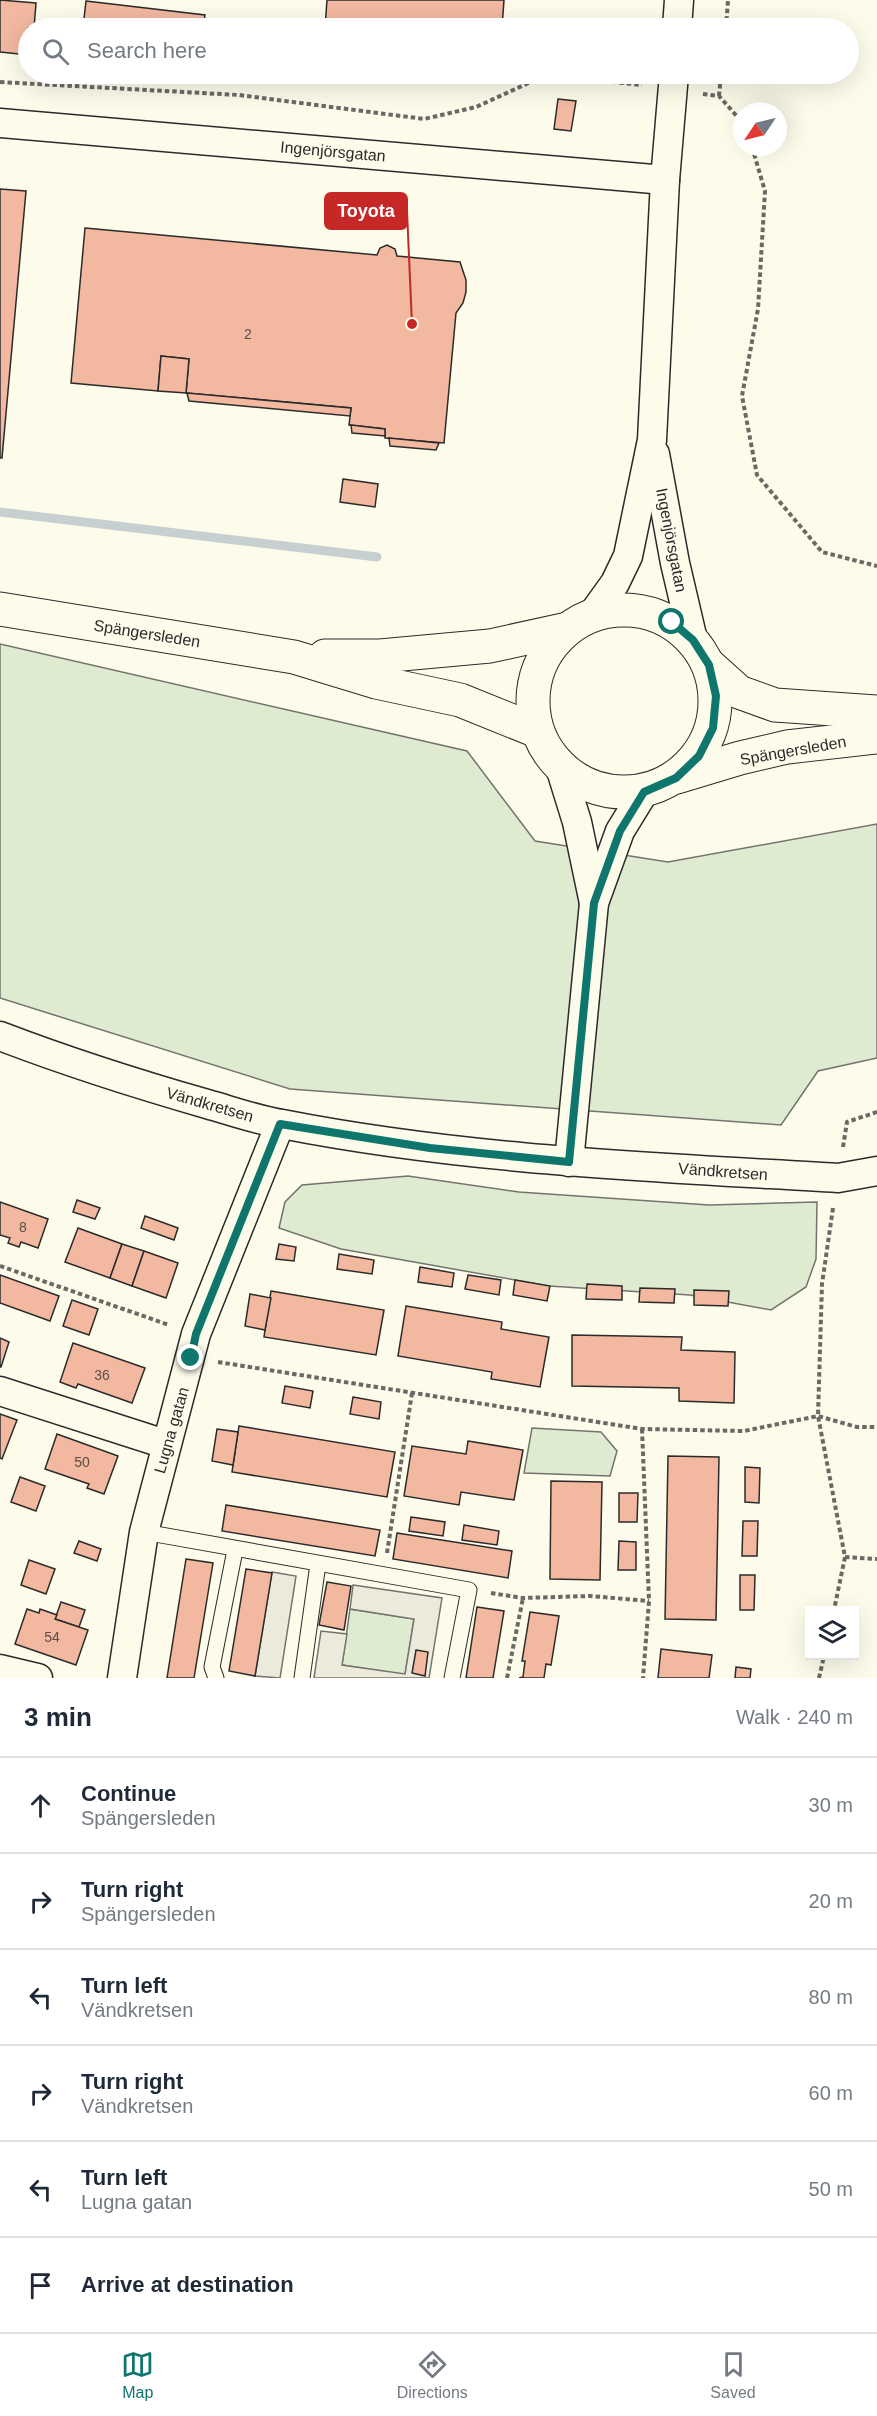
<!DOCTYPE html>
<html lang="en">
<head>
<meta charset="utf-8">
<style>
  body { margin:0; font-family:Helvetica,sans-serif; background:#f6f6f7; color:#1f2937 }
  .controls { position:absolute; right:18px; bottom:18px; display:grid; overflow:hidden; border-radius:0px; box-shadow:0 6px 24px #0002 }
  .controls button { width:54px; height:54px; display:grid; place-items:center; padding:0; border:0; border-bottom:2px solid #e0e1e3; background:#fff; color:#1f2937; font:30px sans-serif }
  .compass { position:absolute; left:733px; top:102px; width:54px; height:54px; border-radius:50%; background:#fff; box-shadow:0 6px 24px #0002; rotate:235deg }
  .stop { position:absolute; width:18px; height:18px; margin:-14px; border:4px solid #0f766e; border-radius:50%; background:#fff }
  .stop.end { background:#0f766e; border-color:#fff; box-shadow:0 2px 6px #0008 }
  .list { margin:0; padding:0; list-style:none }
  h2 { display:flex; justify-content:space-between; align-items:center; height:78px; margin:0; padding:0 24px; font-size:26px }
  h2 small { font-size:20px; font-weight:400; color:#747a83 }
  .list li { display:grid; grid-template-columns:39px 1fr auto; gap:18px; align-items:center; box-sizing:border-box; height:96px; padding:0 24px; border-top:2px solid #e0e1e3 }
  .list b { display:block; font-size:22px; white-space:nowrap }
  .list p { margin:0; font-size:20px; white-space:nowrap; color:#747a83 }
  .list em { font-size:20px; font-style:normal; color:#747a83 }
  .icon { flex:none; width:33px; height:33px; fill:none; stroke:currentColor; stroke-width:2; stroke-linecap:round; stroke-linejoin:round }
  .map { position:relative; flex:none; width:877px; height:1678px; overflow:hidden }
  .search { position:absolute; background:#fff; box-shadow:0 6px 24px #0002; left:18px; right:18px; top:18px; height:66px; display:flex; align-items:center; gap:15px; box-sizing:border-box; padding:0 21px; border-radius:33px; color:#747a83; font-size:22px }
  .sheet { height:654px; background:#fff }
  nav { display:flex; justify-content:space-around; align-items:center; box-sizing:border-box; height:84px; border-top:2px solid #e0e1e3; background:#fff; font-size:16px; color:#747a83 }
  nav a { display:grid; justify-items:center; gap:3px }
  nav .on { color:#0f766e }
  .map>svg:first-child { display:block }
  .green { fill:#deebd1; stroke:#74746e; stroke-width:1.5 }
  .parking { fill:#eceadb; stroke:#74746e; stroke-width:1.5 }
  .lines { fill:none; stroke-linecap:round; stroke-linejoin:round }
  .stream { stroke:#c7d0d0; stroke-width:9 }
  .building { fill:#f2b8a0; stroke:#2b2b2b; stroke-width:1.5 }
  .service-casing { stroke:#2b2b2b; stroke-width:17 }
  .minor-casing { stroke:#2b2b2b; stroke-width:31 }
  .primary-casing { stroke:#2b2b2b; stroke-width:35 }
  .path { stroke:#6a6964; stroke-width:4; stroke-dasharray:4.5 3; stroke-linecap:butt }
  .service { stroke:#fdfbea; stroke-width:15 }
  .minor { stroke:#fdfbea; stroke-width:28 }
  .primary { stroke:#fdfbea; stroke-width:33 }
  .route { stroke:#0f766e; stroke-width:8 }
  .labels { text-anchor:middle; stroke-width:4.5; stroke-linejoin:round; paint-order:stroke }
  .number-label { font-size:14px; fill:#5d4e48 }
  .street-label { font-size:16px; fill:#2b2b2b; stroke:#fdfbea }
  .leader { fill:none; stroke:#c62828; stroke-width:2 }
  .callout-dot { fill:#c62828; stroke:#fdfbea; stroke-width:2 }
  .callout { fill:#c62828; stroke:#c62828; stroke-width:2 }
  .callout-label { font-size:18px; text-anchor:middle; font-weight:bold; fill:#fff }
</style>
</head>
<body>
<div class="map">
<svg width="877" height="1678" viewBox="0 0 877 1678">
  <rect width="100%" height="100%" fill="#fdfbea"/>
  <!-- green -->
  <g class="green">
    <polygon points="0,644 467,751 535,841 668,862 877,824 877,1058 818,1071 781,1125 290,1089 0,998"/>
    <polygon points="408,1176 519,1192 709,1205 817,1202 816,1259 806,1287 771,1310 690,1295 549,1286 341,1249 279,1228 285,1202 302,1185"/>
    <polygon points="532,1428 601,1432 617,1451 610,1476 524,1473"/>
    <polygon points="350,1609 414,1619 405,1675 342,1665"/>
  </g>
  <!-- parking -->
  <g class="parking">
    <polygon points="272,1572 296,1576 280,1678 255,1676"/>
    <polygon points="353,1585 442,1598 429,1678 314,1678 321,1631 347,1634 342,1665 405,1674 414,1619 350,1609"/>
  </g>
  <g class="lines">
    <!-- stream -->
    <polyline class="stream" points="0,512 377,557"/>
  </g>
  <!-- building -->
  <g class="building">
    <polygon points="0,0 36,3 34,28 28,28 28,55 0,52"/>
    <polygon points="327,0 504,0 502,28 325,28"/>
    <polygon points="86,1 205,15 203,28 83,28"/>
    <polygon points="394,74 464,74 463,80"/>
    <polygon points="558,99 576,101 571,131 554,129"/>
    <polygon points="0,189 26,191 2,458 0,458"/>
    <polygon points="85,228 377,255 380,248 387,245 395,249 397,256 460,262 466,280 466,292 463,303 456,313 444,443 385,438 385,429 349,425 351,408 186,393 189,359 161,356 158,391 71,383"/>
    <polygon points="161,356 189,359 186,393 158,391"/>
    <polygon points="187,393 351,408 350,416 189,401"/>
    <polygon points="351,425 385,429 385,436 352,433"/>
    <polygon points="389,438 439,443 436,450 390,446"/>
    <polygon points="343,479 378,484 375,507 340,502"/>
    <polygon points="77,1200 100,1208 95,1219 73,1212"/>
    <polygon points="0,1202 48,1219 38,1248 21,1242 19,1247 8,1243 10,1238 0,1235"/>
    <polygon points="145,1216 178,1228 174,1240 141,1228"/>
    <polygon points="78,1228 122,1244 110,1278 65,1262"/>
    <polygon points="122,1244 144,1251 132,1286 110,1278"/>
    <polygon points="279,1244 296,1247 294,1261 276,1259"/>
    <polygon points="144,1251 178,1263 166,1298 132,1286"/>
    <polygon points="339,1254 374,1260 372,1274 337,1269"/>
    <polygon points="420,1267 454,1273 452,1287 418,1282"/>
    <polygon points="0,1275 59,1296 50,1321 0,1303"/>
    <polygon points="468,1275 501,1280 499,1295 465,1289"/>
    <polygon points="515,1280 550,1286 547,1301 513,1295"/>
    <polygon points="587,1284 622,1286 622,1300 586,1299"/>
    <polygon points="640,1288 675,1289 674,1303 639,1302"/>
    <polygon points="694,1290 729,1291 728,1306 694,1305"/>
    <polygon points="271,1291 384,1310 376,1355 264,1337"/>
    <polygon points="250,1294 271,1298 265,1330 245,1326"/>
    <polygon points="72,1300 98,1309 89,1335 63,1326"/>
    <polygon points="406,1306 502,1322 501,1329 549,1337 540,1387 491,1379 492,1372 398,1356"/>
    <polygon points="572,1335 682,1337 681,1350 735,1352 734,1403 679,1401 679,1388 572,1386"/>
    <polygon points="0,1338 9,1342 1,1367 0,1367"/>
    <polygon points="73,1343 145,1368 132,1403 78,1384 76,1388 60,1382"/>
    <polygon points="285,1386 313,1391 310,1408 282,1403"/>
    <polygon points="353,1397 381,1402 379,1419 350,1414"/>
    <polygon points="0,1414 17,1420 2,1459 0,1458"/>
    <polygon points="239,1426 395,1452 387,1497 232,1472"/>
    <polygon points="217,1429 238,1432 233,1465 212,1461"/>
    <polygon points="57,1434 118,1456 104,1494 87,1488 89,1484 45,1469"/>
    <polygon points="468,1441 523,1450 514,1500 461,1492 459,1505 404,1496 412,1446 466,1454"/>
    <polygon points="668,1456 719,1457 716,1620 665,1619"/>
    <polygon points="745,1467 760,1468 759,1503 745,1502"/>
    <polygon points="20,1477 45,1486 36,1511 11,1502"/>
    <polygon points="551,1481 602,1482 600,1580 550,1579"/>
    <polygon points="619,1493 638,1493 637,1522 619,1522"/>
    <polygon points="226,1505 380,1530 375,1556 222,1531"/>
    <polygon points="411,1517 445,1522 443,1536 409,1531"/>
    <polygon points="743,1521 758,1521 757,1556 742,1556"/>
    <polygon points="464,1525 499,1531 497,1545 462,1540"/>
    <polygon points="397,1533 512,1551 508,1578 393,1559"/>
    <polygon points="79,1541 101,1549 97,1561 74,1553"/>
    <polygon points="619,1541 636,1542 636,1570 618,1570"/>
    <polygon points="186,1559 213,1563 194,1678 167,1678"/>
    <polygon points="29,1560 55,1569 46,1594 21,1585"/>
    <polygon points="246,1569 272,1573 255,1676 229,1671"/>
    <polygon points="740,1575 755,1575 754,1610 740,1610"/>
    <polygon points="327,1582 351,1586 344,1630 319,1625"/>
    <polygon points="61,1602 85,1610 79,1627 55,1619"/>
    <polygon points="477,1607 504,1611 493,1678 466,1678"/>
    <polygon points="27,1609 39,1613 40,1609 57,1615 55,1619 88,1630 76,1665 15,1644"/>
    <polygon points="530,1612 559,1616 551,1665 546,1664 544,1678 519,1678 523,1677 525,1661 522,1661"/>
    <polygon points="661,1649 712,1655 709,1678 658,1678"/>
    <polygon points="416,1650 428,1652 425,1676 412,1673"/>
    <polygon points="736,1667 751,1669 750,1678 735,1678"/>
  </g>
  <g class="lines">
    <defs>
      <g id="service">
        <polyline points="144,1532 469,1590 452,1678"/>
        <polyline points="216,1678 212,1667 235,1550"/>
        <polyline points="302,1678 318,1564"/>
      </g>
      <g id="minor">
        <polyline points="677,28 679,0"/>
        <polyline points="0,123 665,180"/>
        <polyline points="655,454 675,563 693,640"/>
        <polyline points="592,615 615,583 628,556 652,440 665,180 674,74"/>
        <polyline points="560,767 577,822 594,903"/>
        <path d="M0 1036C68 1062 137 1084 207 1104 232 1111 257 1120 282 1124 465 1160 652 1167 838 1178L877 1171"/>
        <polyline points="569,1162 594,903 620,831 644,792"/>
        <polyline points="0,1391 165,1444"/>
        <polyline points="0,1669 38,1678"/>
        <polyline points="122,1678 144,1532 196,1334 280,1124"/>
      </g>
      <g id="primary">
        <polyline points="0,609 294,657 376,682 460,700 537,731"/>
        <circle cx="624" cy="701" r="91"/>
        <polyline points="325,656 380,656 490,646 567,629"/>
        <polyline points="709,665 739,692 775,705 877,712"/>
        <polyline points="677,777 740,758 787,747 877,737"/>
      </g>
    </defs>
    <!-- service casing -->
    <use href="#service" class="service-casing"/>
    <!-- minor casing -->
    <use href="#minor" class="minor-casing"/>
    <!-- primary casing -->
    <use href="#primary" class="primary-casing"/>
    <!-- path -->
    <g class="path">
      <polyline points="726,28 728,0"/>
      <polyline points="0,82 239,95 424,119 476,107 546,75 642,85"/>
      <polyline points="703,94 719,96 742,122"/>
      <polyline points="719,96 721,74"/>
      <polyline points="752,147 765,191 758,309 742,396 757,475 822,552 877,566"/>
      <polyline points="843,1147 847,1122 877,1112"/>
      <polyline points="833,1208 822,1284 818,1416 845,1557 834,1610"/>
      <polyline points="0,1266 169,1325"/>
      <polyline points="218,1362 642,1429 744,1431 818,1416 857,1427 877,1427"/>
      <polyline points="642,1429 649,1601 643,1678"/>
      <polyline points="387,1553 412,1393"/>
      <polyline points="845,1557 877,1559"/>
      <polyline points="491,1593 523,1598 590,1596 649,1601"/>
      <polyline points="507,1678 523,1598"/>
      <polyline points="819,1678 824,1656"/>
    </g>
    <!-- service -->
    <use href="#service" class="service"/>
    <!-- minor -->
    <use href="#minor" class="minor"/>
    <!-- primary -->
    <use href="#primary" class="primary"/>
  </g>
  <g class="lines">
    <!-- route -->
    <polyline class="route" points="191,1358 196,1334 280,1124 430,1148 569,1162 594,903 620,831 644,792 676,778 699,756 713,728 716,696 709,665 693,640 672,622"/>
  </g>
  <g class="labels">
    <!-- number labels -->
    <g class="number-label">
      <text x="248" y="339">2</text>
      <text x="23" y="1232">8</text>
      <text x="102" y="1380">36</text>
      <text x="82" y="1467">50</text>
      <text x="52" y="1642">54</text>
    </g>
    <!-- street labels -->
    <g class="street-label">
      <text transform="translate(333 151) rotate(5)" y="6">Ingenjörsgatan</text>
      <text transform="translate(672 540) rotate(79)" y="6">Ingenjörsgatan</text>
      <text transform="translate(147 633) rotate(9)" y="6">Spängersleden</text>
      <text transform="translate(793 750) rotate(-10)" y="6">Spängersleden</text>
      <text transform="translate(210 1104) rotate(16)" y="6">Vändkretsen</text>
      <text transform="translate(723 1171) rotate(4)" y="6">Vändkretsen</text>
      <text transform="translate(171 1430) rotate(-74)" y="6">Lugna gatan</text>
    </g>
  </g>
  <!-- callouts -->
  <path class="leader" d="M412 324L407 211"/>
  <circle class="callout-dot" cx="412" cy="324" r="6"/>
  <rect class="callout" x="325" y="193" width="82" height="36" rx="6"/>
  <g class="callout-label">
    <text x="366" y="217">Toyota</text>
  </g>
</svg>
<div class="controls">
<button><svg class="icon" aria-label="layers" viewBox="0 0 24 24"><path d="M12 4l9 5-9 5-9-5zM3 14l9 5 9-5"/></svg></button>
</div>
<svg class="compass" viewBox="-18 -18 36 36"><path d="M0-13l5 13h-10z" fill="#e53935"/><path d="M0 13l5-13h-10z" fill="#747a83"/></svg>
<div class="stop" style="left:672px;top:622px"></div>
<div class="stop end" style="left:191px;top:1358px"></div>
<div class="search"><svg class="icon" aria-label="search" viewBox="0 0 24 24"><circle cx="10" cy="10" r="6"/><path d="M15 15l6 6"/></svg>Search here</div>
</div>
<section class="sheet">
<h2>3 min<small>Walk · 240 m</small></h2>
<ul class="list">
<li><svg class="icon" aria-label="ahead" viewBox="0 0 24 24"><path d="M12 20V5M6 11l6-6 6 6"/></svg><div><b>Continue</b><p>Spängersleden</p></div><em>30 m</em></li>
<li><svg class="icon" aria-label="right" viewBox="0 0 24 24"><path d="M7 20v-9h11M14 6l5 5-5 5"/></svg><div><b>Turn right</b><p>Spängersleden</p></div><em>20 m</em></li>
<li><svg class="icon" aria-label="left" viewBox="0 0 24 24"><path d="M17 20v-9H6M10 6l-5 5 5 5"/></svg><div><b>Turn left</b><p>Vändkretsen</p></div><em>80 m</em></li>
<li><svg class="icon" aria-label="right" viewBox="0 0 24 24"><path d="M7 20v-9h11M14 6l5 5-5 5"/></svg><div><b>Turn right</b><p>Vändkretsen</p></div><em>60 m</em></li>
<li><svg class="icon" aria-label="left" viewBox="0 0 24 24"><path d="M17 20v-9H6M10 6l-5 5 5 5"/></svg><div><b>Turn left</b><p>Lugna gatan</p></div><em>50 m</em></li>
<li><svg class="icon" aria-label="arrive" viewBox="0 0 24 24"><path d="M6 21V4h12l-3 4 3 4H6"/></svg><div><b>Arrive at destination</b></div></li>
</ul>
</section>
<nav>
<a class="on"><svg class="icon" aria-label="map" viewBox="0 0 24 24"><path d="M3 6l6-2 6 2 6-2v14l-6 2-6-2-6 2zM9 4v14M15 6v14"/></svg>Map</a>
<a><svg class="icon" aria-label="directions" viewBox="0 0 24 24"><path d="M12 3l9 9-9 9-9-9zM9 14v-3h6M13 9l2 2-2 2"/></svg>Directions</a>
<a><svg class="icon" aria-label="saved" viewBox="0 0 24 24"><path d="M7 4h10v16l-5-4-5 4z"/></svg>Saved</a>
</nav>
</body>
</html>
